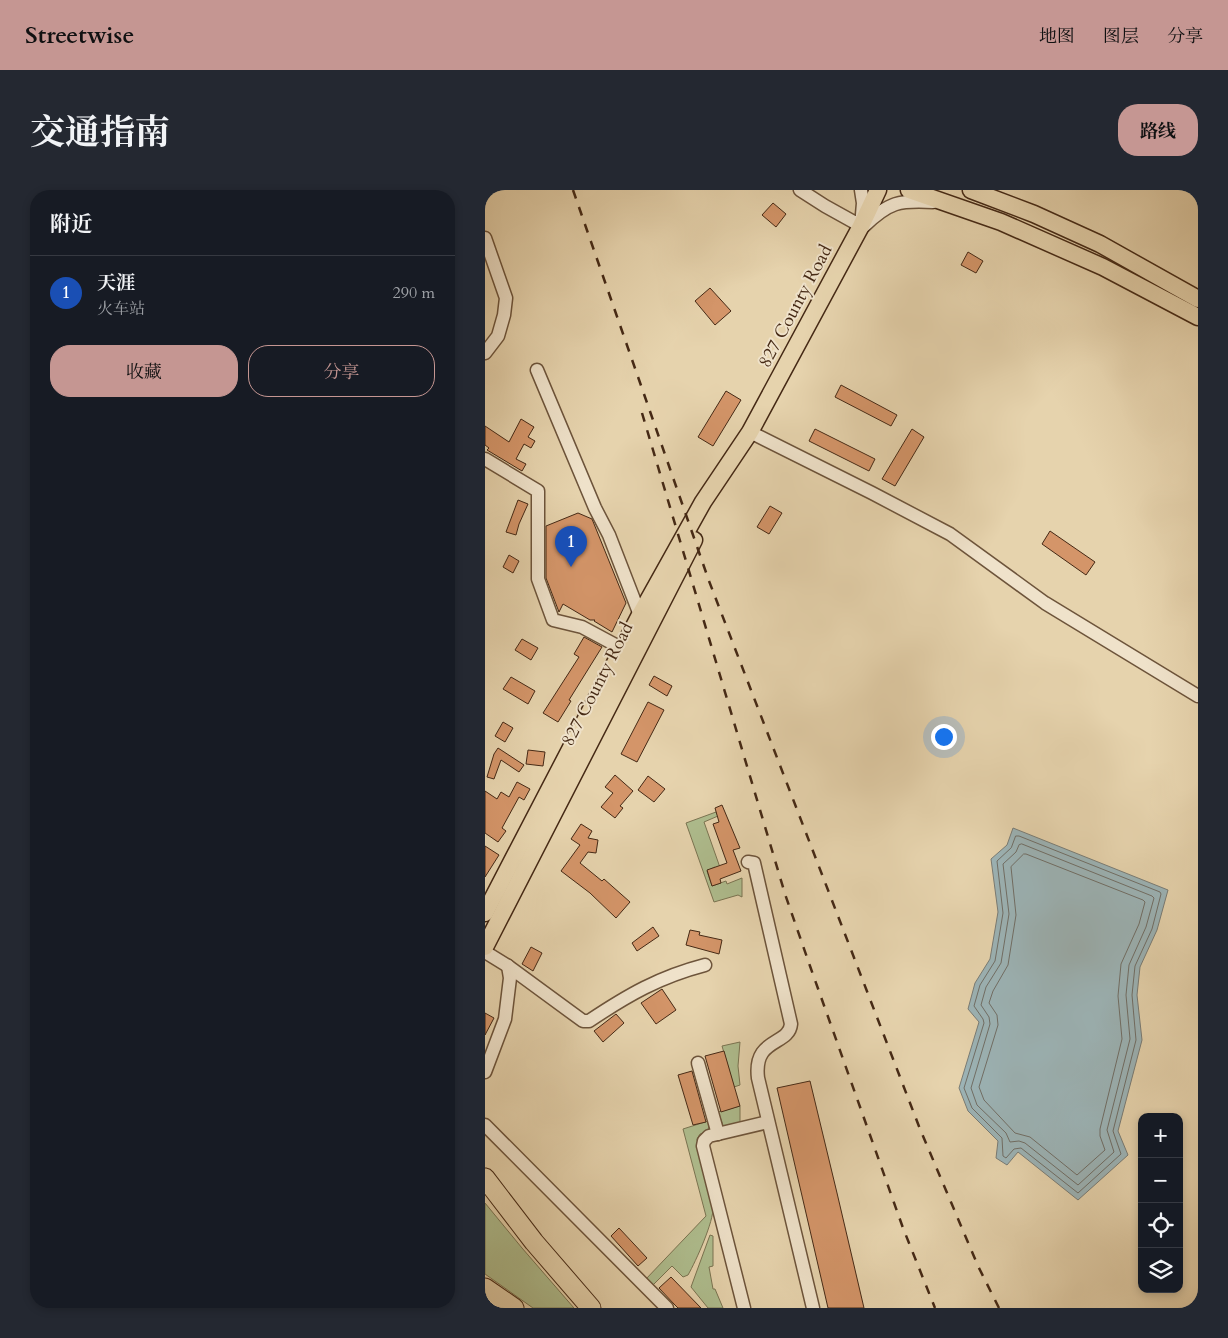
<!DOCTYPE html>
<html lang="zh">
<head>
<meta charset="utf-8">
<style>
  body { margin:0; font-family:Cardo,"Noto Serif SC",serif; background:#242831; color:#f1f3f6 }
  .controls { position:absolute; right:15px; bottom:15px; display:grid; overflow:hidden; border-radius:10px; box-shadow:0 2px 8px #0003 }
  .controls button { width:45px; height:45px; display:grid; place-items:center; padding:0; border:0; border-bottom:1px solid #363941; background:#171b24; color:#f1f3f6; font:25px sans-serif }
  .you { position:absolute; left:458px; top:546px; width:18px; height:18px; margin:-12px; border:4px solid #fff; border-radius:50%; background:#1a73e8; box-shadow:0 0 0 8px #1a73e833 }
  .badge { display:grid; place-items:center; width:32px; height:32px; border-radius:50%; background:#c59692; color:#fff; font-size:16px; font-weight:700 }
  .pin { position:absolute; translate:-50% -41px; filter:drop-shadow(0 1px 2px #0008) }
  .pin::after { content:''; position:absolute; top:26px; width:18px; height:15px; background:inherit; clip-path:polygon(0 0,100% 0,50% 100%) }
  .list { margin:0; padding:0; list-style:none }
  h2 { display:flex; justify-content:space-between; align-items:center; height:65px; margin:0; padding:0 20px; font-size:21px }
  h2 small { font-size:16px; font-weight:400; color:#9ea1a6 }
  .list li { display:grid; grid-template-columns:32px 1fr auto; gap:15px; align-items:center; box-sizing:border-box; height:75px; padding:0 20px; border-top:1px solid #363941 }
  .list b { display:block; font-size:19px; white-space:nowrap }
  .list p { margin:0; font-size:16px; white-space:nowrap; color:#9ea1a6 }
  .list em { font-size:16px; font-style:normal; color:#9ea1a6 }
  .actions { display:flex; gap:10px; padding:15px 20px }
  .actions a { flex:1; padding:11px 0; border:1px solid #c59692; border-radius:20px; text-align:center; font-size:18px; color:#c59692 }
  .actions .main { background:#c59692; color:#111 }
  .icon { flex:none; width:28px; height:28px; fill:none; stroke:currentColor; stroke-width:2; stroke-linecap:round; stroke-linejoin:round }
  .map { position:relative; flex:none; width:713px; height:1118px; overflow:hidden; border-radius:20px }
  header { display:flex; align-items:center; gap:30px; box-sizing:border-box; height:70px; padding:0 25px; background:#c59692; color:#111 }
  header strong { font-size:24px }
  nav { display:flex; gap:28px; margin-inline-start:auto; font-size:18px }
  .intro { display:flex; align-items:center; justify-content:space-between; box-sizing:border-box; height:120px; padding:0 30px }
  h1 { margin:0; font-size:35px }
  .button { padding:12px 22px; border-radius:20px; background:#c59692; color:#111; font-size:18px; font-weight:700 }
  main { display:flex; gap:30px; padding:0 30px }
  aside { flex:1; background:#171b24; border-radius:20px; box-shadow:0 2px 8px #0003 }
  .map>svg:first-child { display:block }
  .green { fill:#afbe8f; stroke:#7a7452 }
  .water { fill:#9cb4b7; stroke:#797c76 }
  .lines { fill:none; stroke-linecap:round; stroke-linejoin:round }
  .shore { stroke:#706e66; stroke-width:1 }
  .building { fill:#d49569; stroke:#452915 }
  .minor-casing { stroke:#6d543b; stroke-width:15 }
  .major-casing { stroke:#452915; stroke-width:19 }
  .highway-casing { stroke:#452915; stroke-width:21 }
  .minor { stroke:#efe2ca; stroke-width:12 }
  .major { stroke:#e6d3ad; stroke-width:16 }
  .highway { stroke:#e6d3ad; stroke-width:19 }
  .rail { stroke:#452915; stroke-width:2.5; stroke-dasharray:9 9; stroke-linecap:butt }
  .labels { text-anchor:middle; stroke-width:4; stroke-linejoin:round; paint-order:stroke }
  .street-label { font-size:18px; fill:#452915; stroke:#efe2ca }
</style>
</head>
<body>
<header>
<strong>Streetwise</strong>
<nav><a>地图</a><a>图层</a><a>分享</a></nav>
</header>
<div class="intro"><h1>交通指南</h1><a class="button">路线</a></div>
<main>
<aside>
<h2>附近<small></small></h2>
<ul class="list">
<li><span class="badge" style="background:#1a4fb4">1</span><div><b>天涯</b><p>火车站</p></div><em>290 m</em></li>
</ul>
<div class="actions"><a class="main">收藏</a><a>分享</a></div>
</aside>
<div class="map">
<svg width="713" height="1118" viewBox="0 0 713 1118">
  <rect width="100%" height="100%" fill="#e6d3ad"/>
  <filter id="stains"><feTurbulence type="fractalNoise" baseFrequency=".004" numOctaves="4"/><feColorMatrix values="0 0 0 0 .2 0 0 0 0 .09 0 0 0 0 .02 0 0 0 .5 -.17"/></filter>
  <radialGradient id="worn" r=".72"><stop offset=".6" stop-color="#630" stop-opacity="0"/><stop offset="1" stop-color="#630" stop-opacity=".3"/></radialGradient>
  <!-- green -->
  <g class="green">
    <polygon points="231,622 233,626 219,632 238,686 230,677 222,681 227,696 241,691 242,694 257,688 257,707 253,705 229,712 201,633"/>
    <polygon points="255,852 253,876 255,895 249,897 237,856"/>
    <polygon points="255,916 255,935 239,938 233,922"/>
    <path d="M223 931 224 941 215 944 212 949 228 1017C229 1031 211 1071 203 1085L198 1087 187 1076 166 1097 160 1090 221 1026 198 939Z"/>
    <polygon points="0,1013 37,1058 89,1118 48,1118 0,1084"/>
    <polygon points="225,1045 228,1046 228,1076 224,1077 228,1099 230,1099 238,1118 223,1118 206,1097"/>
  </g>
  <!-- water -->
  <polygon class="water" points="528,638 683,700 672,740 655,777 652,805 657,850 633,941 643,965 593,1010 533,962 522,975 511,968 513,951 483,921 474,898 494,832 483,819 490,793 505,769 513,722 506,669 522,655"/>
  <g class="lines">
    <!-- shore -->
    <g class="shore">
      <polygon points="531,646 534,646 675,702 676,704 667,739 650,776 647,805 651,850 628,941 636,964 593,1003 536,958 529,959 521,968 518,966 517,948 487,918 479,898 499,833 498,829 489,816 495,795 510,771 518,723 512,671 526,658"/>
      <polygon points="537,654 667,706 669,708 661,737 644,775 641,805 645,849 622,940 629,962 593,995 540,953 534,951 525,952 521,943 492,915 486,898 505,834 504,827 496,815 501,797 516,773 524,724 518,674 531,662 534,655"/>
      <polygon points="539,664 541,664 658,710 660,712 654,734 636,774 633,806 637,849 615,939 615,946 620,960 592,985 545,947 530,943 499,910 494,897 513,835 512,825 504,813 508,801 523,775 531,725 526,677"/>
    </g>
  </g>
  <!-- building -->
  <g class="building">
    <polygon points="288,13 301,24 291,37 277,25"/>
    <polygon points="483,62 498,71 491,83 476,75"/>
    <polygon points="225,98 246,121 230,135 210,111"/>
    <polygon points="356,195 412,225 406,236 350,207"/>
    <polygon points="241,201 256,210 228,256 213,247"/>
    <polygon points="36,229 49,237 43,247 50,251 46,258 39,254 31,269 41,274 37,281 2,260 4,258 0,255 0,236 24,252"/>
    <polygon points="330,239 390,269 384,281 324,251"/>
    <polygon points="427,239 439,247 410,296 397,289"/>
    <polygon points="33,310 43,314 34,334 31,345 21,342"/>
    <polygon points="285,316 297,323 284,344 272,337"/>
    <polygon points="93,323 107,329 141,413 127,442 109,431 110,430 105,430 78,414 74,422 61,388 61,336"/>
    <polygon points="565,341 610,372 601,385 557,354"/>
    <polygon points="24,365 34,371 28,383 18,377"/>
    <polygon points="99,447 117,457 84,510 86,511 73,532 58,523 94,467 89,464"/>
    <polygon points="37,449 53,458 46,470 30,460"/>
    <polygon points="169,486 187,496 182,506 164,495"/>
    <polygon points="26,487 50,501 43,514 18,499"/>
    <polygon points="163,512 179,520 152,572 136,564"/>
    <polygon points="18,532 28,538 20,552 10,546"/>
    <polygon points="13,558 39,575 34,582 16,570 9,589 2,587 9,564"/>
    <polygon points="43,560 60,562 58,576 41,574"/>
    <polygon points="130,585 148,601 135,616 138,618 130,628 116,617 128,603 120,597"/>
    <polygon points="163,586 180,599 169,612 153,600"/>
    <polygon points="32,592 45,599 39,610 34,607 17,638 21,641 13,652 0,643 0,601 12,609 16,602 24,607"/>
    <polygon points="237,615 255,658 248,660 256,681 235,689 236,693 227,696 222,680 242,673 228,634 234,632 230,618"/>
    <polygon points="96,634 107,641 103,648 113,650 111,663 103,662 95,673 117,691 119,689 145,712 131,728 105,703 76,681 95,655 86,649"/>
    <polygon points="0,656 14,665 0,687"/>
    <polygon points="168,737 174,746 152,761 147,753"/>
    <polygon points="205,740 215,742 214,745 237,750 234,764 201,755"/>
    <polygon points="46,757 57,763 48,781 37,774"/>
    <polygon points="177,799 191,820 171,834 156,813"/>
    <polygon points="0,823 9,828 0,845"/>
    <polygon points="131,824 139,833 118,852 109,841"/>
    <polygon points="239,861 255,916 236,922 220,866"/>
    <polygon points="207,881 221,932 208,935 193,885"/>
    <polygon points="325,891 352,1003 379,1118 343,1118 292,898"/>
    <polygon points="134,1038 162,1068 153,1076 126,1046"/>
    <polygon points="186,1087 216,1118 193,1118 189,1114 174,1098"/>
  </g>
  <g class="lines">
    <defs>
      <g id="minor">
        <polyline points="315,0 340,16 376,36 378,13 376,0"/>
        <path d="M379 36C404 12 414 10 448 12"/>
        <polyline points="0,48 21,108 19,125 13,146 0,163"/>
        <polyline points="52,180 110,318 124,345 155,425"/>
        <polyline points="265,242 387,303 465,344 560,413 713,506"/>
        <polyline points="0,269 53,301 53,389 68,430 97,437 138,459"/>
        <path d="M263 672 269 673 306 834C304 856 268 847 273 888L328 1118"/>
        <path d="M0 762 23 776 98 831H104C143 805 174 787 220 775"/>
        <polyline points="213,873 233,944"/>
        <polyline points="0,882 20,829 25,788 23,776"/>
        <polyline points="0,935 182,1118"/>
        <polyline points="259,1118 218,956 219,951 224,946 283,932"/>
      </g>
      <g id="major">
        <polyline points="424,0 516,32 618,77 713,127"/>
        <polyline points="486,0 549,24 615,54 713,109"/>
        <polyline points="0,723 155,425 218,312 265,242 376,36 393,0"/>
        <polyline points="0,757 209,350"/>
      </g>
      <g id="highway">
        <polyline points="0,988 49,1052 106,1118"/>
        <polyline points="0,1098 29,1118"/>
        <polyline points="0,1116 3,1118"/>
      </g>
    </defs>
    <!-- minor casing -->
    <use href="#minor" class="minor-casing"/>
    <!-- major casing -->
    <use href="#major" class="major-casing"/>
    <!-- highway casing -->
    <use href="#highway" class="highway-casing"/>
    <!-- minor -->
    <use href="#minor" class="minor"/>
    <!-- major -->
    <use href="#major" class="major"/>
    <!-- highway -->
    <use href="#highway" class="highway"/>
    <!-- rail -->
    <g class="rail">
      <polyline points="88,0 224,391 435,939 493,1076 514,1118"/>
      <polyline points="157,223 300,704 325,776 418,1038 450,1118"/>
    </g>
  </g>
  <g class="labels">
    <!-- street labels -->
    <g class="street-label">
      <text transform="translate(310 116) rotate(-62)" y="6">827 County Road</text>
      <text transform="translate(112 494) rotate(-63)" y="6">827 County Road</text>
    </g>
  </g>
  <rect width="100%" height="100%" filter="url(#stains)"/>
  <rect width="100%" height="100%" fill="url(#worn)"/>
</svg>
<div class="controls">
<button>+</button>
<button>−</button>
<button><svg class="icon" aria-label="locate" viewBox="0 0 24 24"><circle cx="12" cy="12" r="6"/><path d="M12 2v4M12 18v4M2 12h4M18 12h4"/></svg></button>
<button><svg class="icon" aria-label="layers" viewBox="0 0 24 24"><path d="M12 4l9 5-9 5-9-5zM3 14l9 5 9-5"/></svg></button>
</div>
<div class="you"></div>
<div class="pin badge" style="left:86px;top:377px;background:#1a4fb4">1</div>
</div>
</main>
</body>
</html>
